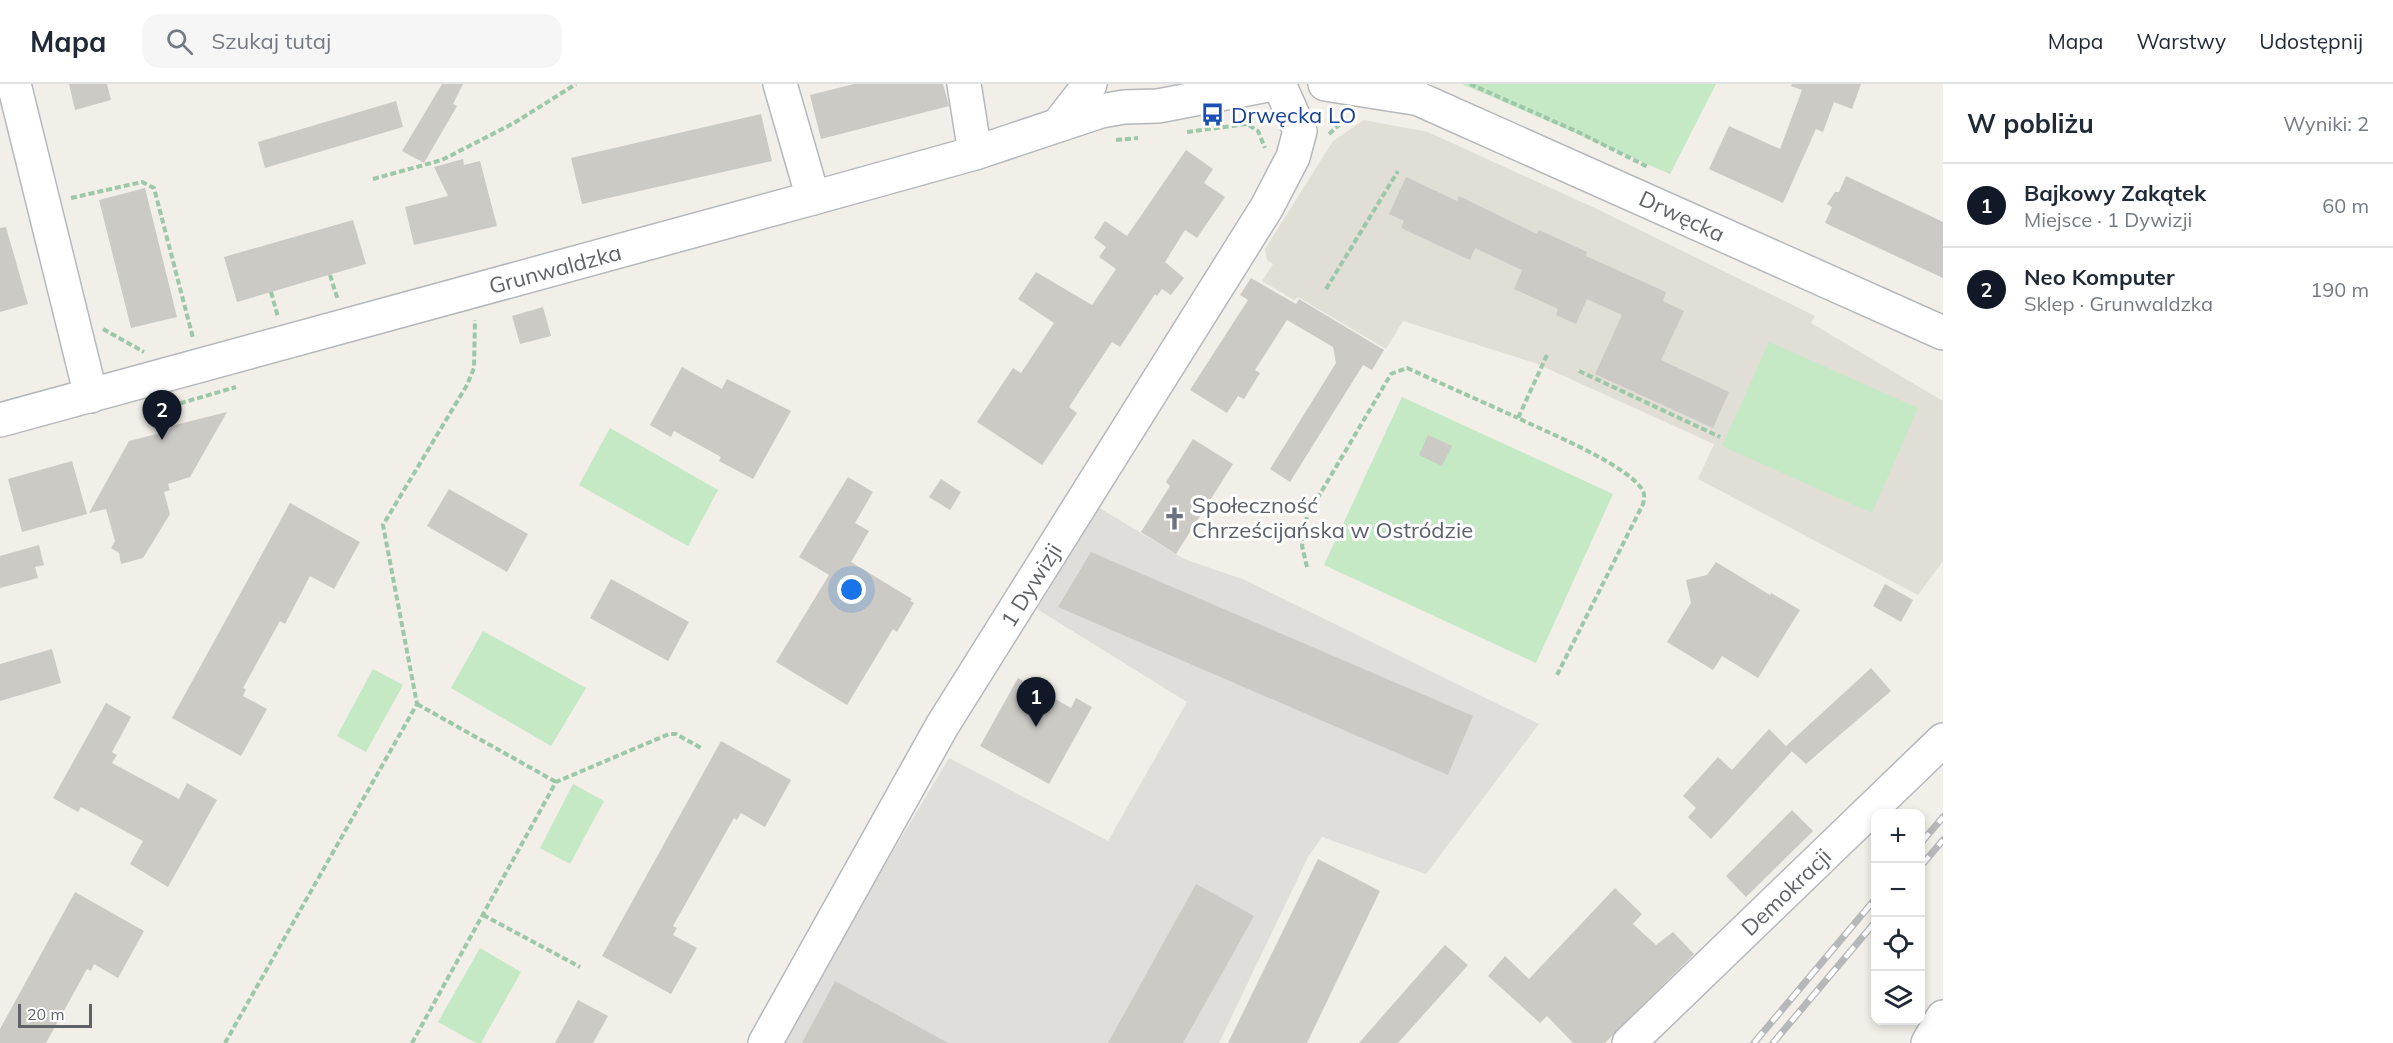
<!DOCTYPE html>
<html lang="pl">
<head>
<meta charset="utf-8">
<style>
  body { margin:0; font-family:Mulish,sans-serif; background:#f6f6f7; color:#1f2937 }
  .controls { position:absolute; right:18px; bottom:18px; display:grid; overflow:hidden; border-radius:12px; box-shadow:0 3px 9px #0003 }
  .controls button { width:54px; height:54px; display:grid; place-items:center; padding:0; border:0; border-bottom:2px solid #e0e1e3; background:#fff; color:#1f2937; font:30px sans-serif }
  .scale { position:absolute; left:18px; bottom:15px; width:74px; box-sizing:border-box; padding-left:6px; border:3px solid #5f6368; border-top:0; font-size:16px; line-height:21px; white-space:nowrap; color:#5f6368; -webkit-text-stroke:4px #fff; paint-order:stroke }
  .you { position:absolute; left:852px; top:506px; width:21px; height:21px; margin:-15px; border:4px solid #fff; border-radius:50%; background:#1a73e8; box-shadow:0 0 0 9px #1a73e833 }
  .badge { display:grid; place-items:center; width:39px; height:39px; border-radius:50%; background:#111827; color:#fff; font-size:20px; font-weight:700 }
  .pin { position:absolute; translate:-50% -50px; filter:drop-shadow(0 2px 3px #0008) }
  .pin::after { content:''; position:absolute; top:32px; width:21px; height:18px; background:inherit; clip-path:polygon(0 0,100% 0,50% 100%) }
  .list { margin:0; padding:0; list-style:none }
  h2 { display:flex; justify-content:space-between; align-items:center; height:78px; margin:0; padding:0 24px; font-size:26px }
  h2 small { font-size:20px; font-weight:400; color:#747a83 }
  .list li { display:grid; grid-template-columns:39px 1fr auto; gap:18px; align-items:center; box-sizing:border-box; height:84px; padding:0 24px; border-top:2px solid #e0e1e3 }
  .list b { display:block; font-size:22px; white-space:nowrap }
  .list p { margin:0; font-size:20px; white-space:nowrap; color:#747a83 }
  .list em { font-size:20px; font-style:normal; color:#747a83 }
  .icon { flex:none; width:33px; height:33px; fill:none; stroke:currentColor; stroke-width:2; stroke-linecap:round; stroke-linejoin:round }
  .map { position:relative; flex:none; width:1943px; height:959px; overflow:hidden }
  header { display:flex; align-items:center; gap:36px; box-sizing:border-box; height:84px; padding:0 30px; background:#fff; border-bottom:2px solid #e0e1e3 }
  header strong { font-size:28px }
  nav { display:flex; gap:33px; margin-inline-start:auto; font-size:21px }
  .search { width:420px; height:54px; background:#f6f6f7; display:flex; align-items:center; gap:15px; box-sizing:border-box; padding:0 21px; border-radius:18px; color:#747a83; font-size:22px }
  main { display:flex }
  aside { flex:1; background:#fff }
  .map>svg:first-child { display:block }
  .industrial { fill:#e0deda }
  .education { fill:#e1ded6 }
  .green { fill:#c5e8c5 }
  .building { fill:#cccac5 }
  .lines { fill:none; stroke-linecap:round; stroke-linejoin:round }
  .minor-casing { stroke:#b5b8bc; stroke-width:36 }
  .path { stroke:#9cc7a9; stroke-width:4; stroke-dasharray:6 3; stroke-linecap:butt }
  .minor { stroke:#fff; stroke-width:33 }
  .rail-casing { stroke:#b6b7b8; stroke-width:7 }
  .rail { stroke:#fff; stroke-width:4.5; stroke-dasharray:14; stroke-linecap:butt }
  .labels { text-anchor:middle; stroke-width:6; stroke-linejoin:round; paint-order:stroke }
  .transit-label { font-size:22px; fill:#164399; stroke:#fff; text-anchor:start }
  .street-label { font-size:22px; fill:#5f6368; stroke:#fff }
  .worship-label { font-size:22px; fill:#5b616d; stroke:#fff; text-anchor:start }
</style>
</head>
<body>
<header>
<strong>Mapa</strong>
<div class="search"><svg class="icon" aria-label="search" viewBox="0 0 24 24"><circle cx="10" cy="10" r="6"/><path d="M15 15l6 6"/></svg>Szukaj tutaj</div>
<nav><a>Mapa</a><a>Warstwy</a><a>Udostępnij</a></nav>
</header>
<main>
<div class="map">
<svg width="1943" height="959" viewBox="0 0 1943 959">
  <rect width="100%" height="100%" fill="#f1efe8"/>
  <!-- industrial -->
  <polygon class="industrial" points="1098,423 1184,475 1245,496 1539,640 1426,790 1322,753 1308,773 1219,959 785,959 843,851 949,674 1108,757 1187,618 1037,525"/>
  <!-- education -->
  <polygon class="education" points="1364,36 1428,48 1597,125 1815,232 1811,239 1943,317 1943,477 1918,511 1698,395 1714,360 1535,279 1403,237 1386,265 1298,213 1294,216 1262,197 1273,180 1267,176 1265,165 1333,57"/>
  <!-- green -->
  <g class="green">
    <polygon points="1462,0 1716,0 1670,90"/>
    <polygon points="1769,258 1918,324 1872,429 1722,362"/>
    <polygon points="1402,313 1613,410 1536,579 1324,481"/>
    <polygon points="610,344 718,406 688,462 579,401"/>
    <polygon points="483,547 586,604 551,662 451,604"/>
    <polygon points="373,585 403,601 366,668 337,652"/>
    <polygon points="573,700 604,717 570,780 540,764"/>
    <polygon points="480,864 521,888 481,959 476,959 438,938"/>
  </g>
  <!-- building -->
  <g class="building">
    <polygon points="69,0 107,0 111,16 75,26"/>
    <polygon points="442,0 463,0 453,20 457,22 424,79 402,67"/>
    <polygon points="854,0 943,0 949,22 821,55 810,11"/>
    <polygon points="1792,0 1861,0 1852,25 1834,18 1823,48 1816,45 1783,119 1709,85 1729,42 1780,65 1802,6 1791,2"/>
    <polygon points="396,17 403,43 265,84 258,58"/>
    <polygon points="761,30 772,77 582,120 571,74"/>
    <polygon points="1186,66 1213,85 1204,99 1225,113 1197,154 1185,146 1165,178 1184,194 1171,211 1162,205 1157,212 1155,210 1120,263 1112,258 1069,323 1077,329 1042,381 977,338 1013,284 1021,289 1054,239 1018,215 1036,188 1092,221 1116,185 1099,173 1106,163 1094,154 1105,137 1127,152"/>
    <polygon points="463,75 464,81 480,77 497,142 414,161 405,123 448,112 434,83"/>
    <polygon points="1846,92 1943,138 1943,194 1825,139 1832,123 1827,120 1835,108 1839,108"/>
    <polygon points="1406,93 1457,117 1459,112 1537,150 1539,146 1587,168 1586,172 1666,208 1663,217 1684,227 1661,276 1729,308 1713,344 1595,290 1622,231 1587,215 1576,240 1556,231 1558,225 1514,205 1522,186 1475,164 1470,176 1401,144 1404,137 1389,130"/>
    <polygon points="145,104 177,233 131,244 99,116"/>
    <polygon points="353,136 366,180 237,218 224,173"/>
    <polygon points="6,143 28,220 0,228 0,144"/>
    <polygon points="1251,194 1296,220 1299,215 1384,266 1372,286 1363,281 1290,398 1270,385 1336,279 1333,263 1287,236 1255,286 1260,289 1244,315 1238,312 1227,329 1190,306 1248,216 1240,211"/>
    <polygon points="543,223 551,252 520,260 512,232"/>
    <polygon points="682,283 722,305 727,295 791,327 753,395 719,377 721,373 674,347 671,353 650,341"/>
    <polygon points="227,328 190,393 168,400 170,406 164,408 170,430 143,474 121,480 119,469 111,464 115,457 106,425 89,429 129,357 168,347 171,342"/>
    <polygon points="1428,351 1452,362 1442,382 1419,371"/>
    <polygon points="1193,355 1233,380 1176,470 1141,448 1170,402 1166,398"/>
    <polygon points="72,377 87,430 22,448 8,395"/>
    <polygon points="848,393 873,408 855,439 869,447 851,478 912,515 910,517 914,519 897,548 893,545 847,621 776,578 829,491 799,473"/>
    <polygon points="941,395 961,408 950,426 929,413"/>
    <polygon points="449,405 528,450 507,488 427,442"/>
    <polygon points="290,419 360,458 334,505 310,492 285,540 280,537 243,604 246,605 243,612 267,625 241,672 172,634"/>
    <polygon points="39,461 44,481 35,483 38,494 0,504 0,472"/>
    <polygon points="1091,468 1473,632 1448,691 1058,523"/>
    <polygon points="1716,478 1770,511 1771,509 1800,526 1758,594 1722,572 1713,586 1667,558 1691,519 1686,496 1707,491"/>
    <polygon points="611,495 689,538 668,577 590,534"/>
    <polygon points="1885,500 1913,516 1901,538 1873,522"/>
    <polygon points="52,565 61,599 0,617 0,580"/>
    <polygon points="1871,584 1891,607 1806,680 1786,662 1792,667 1711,755 1688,733 1696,724 1683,712 1718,673 1732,686 1769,645 1786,662"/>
    <polygon points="1018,594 1071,624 1076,614 1092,623 1049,700 980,662"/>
    <polygon points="106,619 131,633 112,668 117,671 112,679 179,715 187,699 217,716 168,803 130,780 143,757 81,723 78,728 53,714"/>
    <polygon points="721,657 791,696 765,743 741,729 737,736 734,734 673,842 677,844 673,851 697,864 671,910 602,872"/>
    <polygon points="1792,726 1813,747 1746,813 1726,792"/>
    <polygon points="1318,775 1380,807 1307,959 1228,959"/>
    <polygon points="1196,800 1254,832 1183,959 1108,959"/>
    <polygon points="1615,804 1642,830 1633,840 1656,861 1673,848 1694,870 1605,959 1573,959 1547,932 1540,939 1488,892 1505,872 1529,895"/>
    <polygon points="75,808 144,847 118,894 94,880 91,887 87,885 46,959 0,959 0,945"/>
    <polygon points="1445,861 1468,881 1398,959 1359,959"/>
    <polygon points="835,897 948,959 802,959"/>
    <polygon points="578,916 608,932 593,959 555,959"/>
  </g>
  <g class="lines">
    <defs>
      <g id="minor">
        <polyline points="14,0 91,312"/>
        <polyline points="780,0 813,114"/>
        <polyline points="964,0 975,69"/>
        <polyline points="1325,0 1414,14"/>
        <polyline points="1391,0 1421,16 1943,249"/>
        <polyline points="1058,41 1090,0"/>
        <polyline points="0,336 813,114 975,69 1101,27 1124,23 1158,22 1273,0"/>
        <polyline points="765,959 942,642 1267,123 1293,73 1300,47 1279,0"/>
        <polyline points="1629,959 1943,656"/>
        <polyline points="1928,959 1943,933"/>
      </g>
    </defs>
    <!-- minor casing -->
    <use href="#minor" class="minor-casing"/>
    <!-- path -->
    <g class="path">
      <polyline points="1470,0 1578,48 1648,83"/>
      <polyline points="1187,48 1247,40 1258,47 1265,64"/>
      <polyline points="1329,50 1348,33"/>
      <polyline points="1116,56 1138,54"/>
      <polyline points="373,95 442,76 514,39 576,0"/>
      <polyline points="71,114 142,98 154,104 193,254"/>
      <polyline points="330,191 338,216"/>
      <polyline points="1326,205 1398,87"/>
      <polyline points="271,208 278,233"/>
      <polyline points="103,245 144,268"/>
      <path d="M1547 271 1518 334C1546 348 1629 381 1643 407 1645 411 1644 415 1643 420L1557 591"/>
      <polyline points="1579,287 1720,353"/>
      <polyline points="154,327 236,303"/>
      <polyline points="1307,483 1302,462 1307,432 1391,290 1407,284 1518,334"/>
      <polyline points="417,620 556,698"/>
      <polyline points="483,831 580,883"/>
      <polyline points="225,959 417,620 383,441 467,301 474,284 475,236"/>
      <polyline points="412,959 556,698 669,650 676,650 701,664"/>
    </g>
    <!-- minor -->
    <use href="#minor" class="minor"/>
    <defs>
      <g id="rail">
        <polyline points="1920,760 1943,733"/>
        <polyline points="1920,783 1943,756"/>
        <polyline points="1754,959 1876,814"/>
        <polyline points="1773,959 1876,837"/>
      </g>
    </defs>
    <!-- rail casing -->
    <use href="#rail" class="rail-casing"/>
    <!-- rail -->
    <use href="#rail" class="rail"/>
  </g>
  <!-- icons -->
  <defs>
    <symbol id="bus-bare" viewBox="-9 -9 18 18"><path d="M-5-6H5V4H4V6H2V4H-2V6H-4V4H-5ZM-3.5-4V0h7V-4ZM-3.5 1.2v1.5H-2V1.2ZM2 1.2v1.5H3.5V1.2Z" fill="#1a4fb4" stroke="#fff" stroke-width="2.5" paint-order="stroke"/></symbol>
    <symbol id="church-bare" viewBox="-9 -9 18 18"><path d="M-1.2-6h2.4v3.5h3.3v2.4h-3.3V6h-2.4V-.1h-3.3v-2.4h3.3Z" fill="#6b7280" stroke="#fff" stroke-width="2.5" paint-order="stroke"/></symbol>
  </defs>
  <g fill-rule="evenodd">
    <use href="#bus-bare" x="1196" y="14" width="33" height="33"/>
    <use href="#church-bare" x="1158" y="418" width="33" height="33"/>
  </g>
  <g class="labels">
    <!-- transit labels -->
    <g class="transit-label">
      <text x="1231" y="39">Drwęcka LO</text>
    </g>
    <!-- street labels -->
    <g class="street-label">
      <text transform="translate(1682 132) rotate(25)" y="8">Drwęcka</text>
      <text transform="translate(555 185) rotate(-15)" y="8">Grunwaldzka</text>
      <text transform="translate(1031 501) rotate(-58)" y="8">1 Dywizji</text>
      <text transform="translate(1786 808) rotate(-44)" y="8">Demokracji</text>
    </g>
    <!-- worship labels -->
    <g class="worship-label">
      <text x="1192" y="429">Społeczność<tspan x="1192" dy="25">Chrześcijańska w Ostródzie</tspan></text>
    </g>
  </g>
</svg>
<div class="controls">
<button>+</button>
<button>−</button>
<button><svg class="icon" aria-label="locate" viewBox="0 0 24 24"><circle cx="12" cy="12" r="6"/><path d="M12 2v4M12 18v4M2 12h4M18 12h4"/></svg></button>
<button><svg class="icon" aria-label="layers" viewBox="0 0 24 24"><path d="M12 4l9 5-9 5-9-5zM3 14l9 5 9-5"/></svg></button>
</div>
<div class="scale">20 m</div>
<div class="you"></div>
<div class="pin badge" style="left:1036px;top:643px">1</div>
<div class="pin badge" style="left:162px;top:356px">2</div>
</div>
<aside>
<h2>W pobliżu<small>Wyniki: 2</small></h2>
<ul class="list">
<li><span class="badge">1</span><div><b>Bajkowy Zakątek</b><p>Miejsce · 1 Dywizji</p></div><em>60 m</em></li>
<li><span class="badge">2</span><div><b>Neo Komputer</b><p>Sklep · Grunwaldzka</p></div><em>190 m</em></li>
</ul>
</aside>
</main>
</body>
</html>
